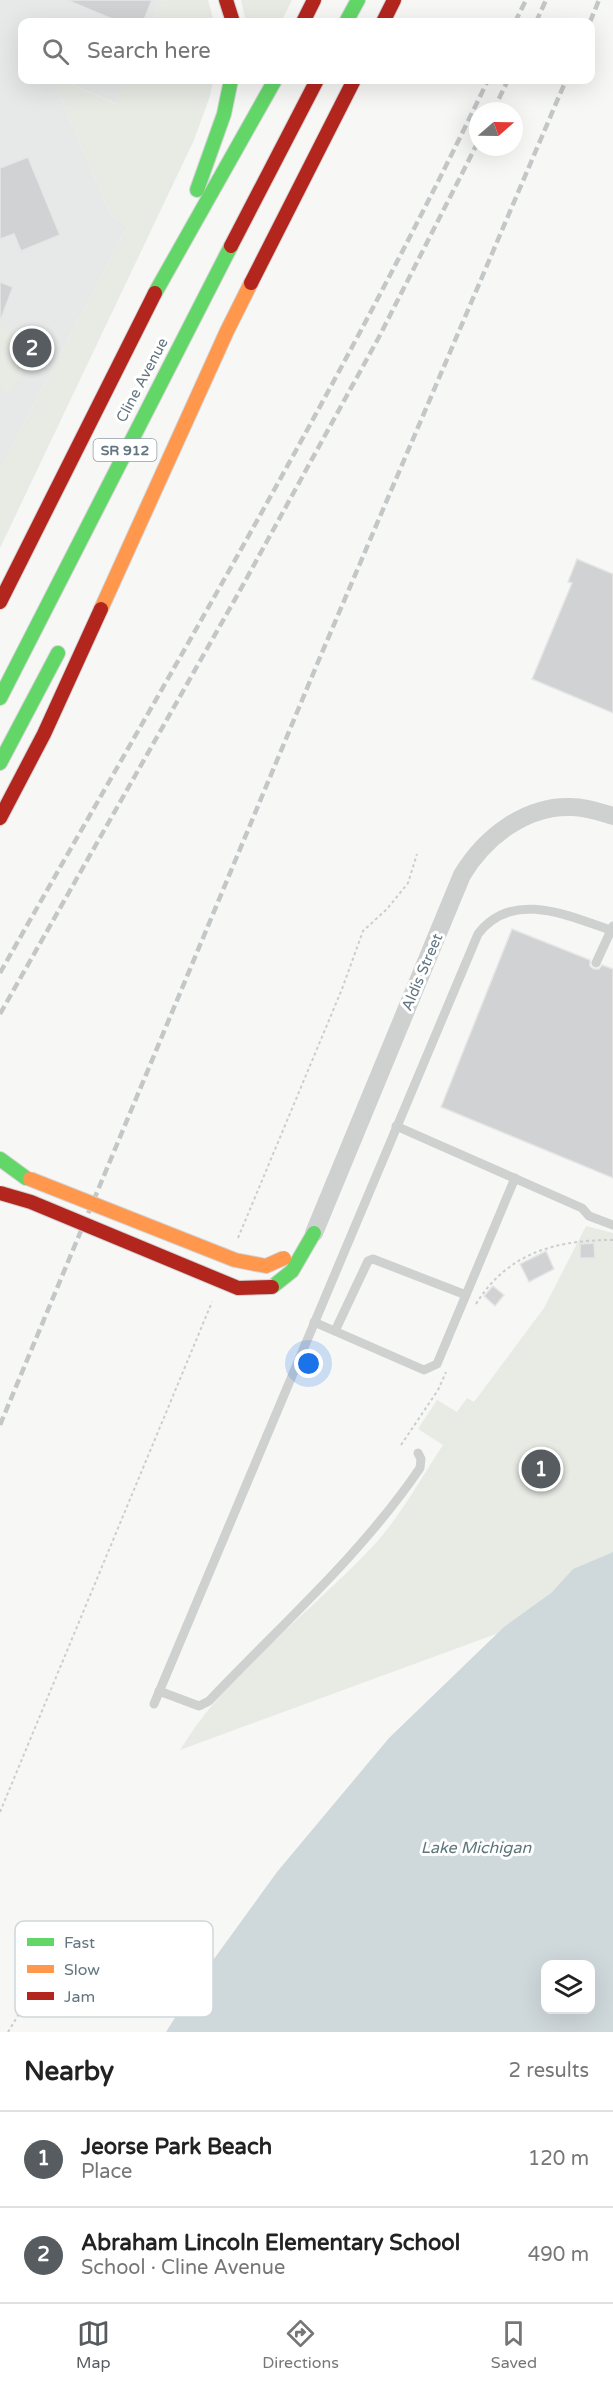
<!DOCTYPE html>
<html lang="en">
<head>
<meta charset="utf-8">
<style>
  body { margin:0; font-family:"Varela Round",sans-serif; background:#f6f6f6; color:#222 }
  .controls { position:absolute; right:18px; bottom:18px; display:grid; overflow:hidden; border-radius:12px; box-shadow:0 6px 24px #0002 }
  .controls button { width:54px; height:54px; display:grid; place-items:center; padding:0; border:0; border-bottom:2px solid #e0e0e0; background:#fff; color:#222; font:30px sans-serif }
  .compass { position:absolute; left:469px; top:102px; width:54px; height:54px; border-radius:50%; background:#fff; box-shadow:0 6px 24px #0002; rotate:70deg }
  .you { position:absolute; left:309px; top:1364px; width:21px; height:21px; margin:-15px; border:4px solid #fff; border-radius:50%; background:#1a73e8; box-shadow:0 0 0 9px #1a73e833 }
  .badge { display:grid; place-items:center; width:39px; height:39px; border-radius:50%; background:#565c60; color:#fff; font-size:20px; font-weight:700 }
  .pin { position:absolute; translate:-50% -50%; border:3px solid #fff; box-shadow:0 2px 6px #0006 }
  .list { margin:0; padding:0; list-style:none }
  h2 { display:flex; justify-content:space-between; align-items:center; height:78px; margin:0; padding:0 24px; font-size:26px }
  h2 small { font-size:20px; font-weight:400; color:#767676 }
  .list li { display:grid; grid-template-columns:39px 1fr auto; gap:18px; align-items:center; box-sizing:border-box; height:96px; padding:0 24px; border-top:2px solid #e0e0e0 }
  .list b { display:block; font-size:22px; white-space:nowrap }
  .list p { margin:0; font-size:20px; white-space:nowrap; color:#767676 }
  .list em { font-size:20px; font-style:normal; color:#767676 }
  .icon { flex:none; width:33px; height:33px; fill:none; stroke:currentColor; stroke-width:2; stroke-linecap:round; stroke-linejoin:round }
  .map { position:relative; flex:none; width:613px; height:2032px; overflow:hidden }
  .search { position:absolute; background:#fff; box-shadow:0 6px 24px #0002; left:18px; right:18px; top:18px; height:66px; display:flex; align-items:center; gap:15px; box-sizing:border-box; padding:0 21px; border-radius:12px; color:#767676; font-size:22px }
  .sheet { height:270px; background:#fff }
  nav { display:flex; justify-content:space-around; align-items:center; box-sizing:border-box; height:84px; border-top:2px solid #e0e0e0; background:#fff; font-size:16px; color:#767676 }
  nav a { display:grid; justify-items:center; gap:3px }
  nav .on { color:#565c60 }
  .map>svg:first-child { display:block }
  .built { fill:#e7e9e8 }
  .green { fill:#e7ebe4 }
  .water { fill:#cfd8db; fill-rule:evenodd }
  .building { fill:#d0d2d3; stroke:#e6e6e6; stroke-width:1.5 }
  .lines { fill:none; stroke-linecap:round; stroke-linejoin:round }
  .fast-casing { stroke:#d2d4d5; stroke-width:16 }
  .slow-casing { stroke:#d2d4d5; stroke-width:16 }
  .jam-casing { stroke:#d2d4d5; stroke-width:16 }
  .path { stroke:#cccdce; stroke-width:2; stroke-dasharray:3 3; stroke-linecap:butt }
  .lane { stroke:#cfd1d1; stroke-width:9 }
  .street { stroke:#cfd1d1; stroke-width:18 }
  .fast { stroke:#63d668; stroke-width:14 }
  .slow { stroke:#ff974d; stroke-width:14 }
  .jam { stroke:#b3261e; stroke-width:14 }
  .rail { stroke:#c4c7c7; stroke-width:4.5; stroke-dasharray:9 4.5; stroke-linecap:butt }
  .slow-bridge-casing { stroke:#d2d4d5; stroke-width:16; stroke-linecap:butt }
  .jam-bridge-casing { stroke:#d2d4d5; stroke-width:16; stroke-linecap:butt }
  .slow-bridge { stroke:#ff974d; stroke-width:14 }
  .jam-bridge { stroke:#b3261e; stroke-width:14 }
  .labels { text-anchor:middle; stroke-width:6; stroke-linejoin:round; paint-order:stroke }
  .shield { fill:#fff; stroke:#919fa8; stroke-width:1.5 }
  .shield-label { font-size:14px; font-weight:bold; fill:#627682 }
  .street-label { font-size:15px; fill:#627682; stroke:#fff }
  .water-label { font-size:16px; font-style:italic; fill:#5d767c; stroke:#fff }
  .key { fill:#fff; stroke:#d0d6da; stroke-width:1.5 }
  .key-label { font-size:16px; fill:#627682 }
</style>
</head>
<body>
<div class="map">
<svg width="613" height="2032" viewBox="0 0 613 2032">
  <rect width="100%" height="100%" fill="#f7f7f6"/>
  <!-- built -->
  <g class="built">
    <polygon points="0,0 161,0 151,22 22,22 22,80 53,80 111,216 127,227 0,469"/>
    <polygon points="62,80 127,80 117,104"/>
  </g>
  <!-- green -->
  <g class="green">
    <polygon points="161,0 208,0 214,22 151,22"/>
    <polygon points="241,0 292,0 281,22 246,22"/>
    <polygon points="53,80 62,80 116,104 127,80 213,80 210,96 194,140 0,548 0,469 127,227 111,216"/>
    <polygon points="0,325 39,341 13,390 4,393 0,384"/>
    <path d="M586 1226 613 1233V1552L573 1569 551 1593 496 1634 180 1750C228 1671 312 1612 375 1544 401 1515 421 1478 443 1445L418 1429 437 1400 457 1412 467 1398 474 1402 544 1308Z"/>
  </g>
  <!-- water -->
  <path class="water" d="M613 1552V2032H166L198 1981 277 1872 389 1738 504 1627 551 1593 573 1569ZM546 1964H590V2010H546Z"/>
  <!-- building -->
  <g class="building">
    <polygon points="67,0 152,0 143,22 119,22"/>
    <polygon points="28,157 60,235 21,251 14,234 0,239 0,168"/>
    <polygon points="0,282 13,287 1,319 0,319"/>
    <polygon points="577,559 613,574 613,713 532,679 572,583 568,582"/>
    <polygon points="512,929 590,960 590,966 594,969 599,969 602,965 613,969 613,1178 441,1107"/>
    <polygon points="594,1243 595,1258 580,1258 580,1244"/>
    <polygon points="546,1251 554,1269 529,1282 520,1264"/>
    <polygon points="493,1286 504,1295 495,1306 484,1296"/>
  </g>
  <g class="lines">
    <defs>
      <g id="fast">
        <polyline points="346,22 358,0"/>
        <polyline points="197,190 224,114 231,80"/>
        <polyline points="155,293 275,80"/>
        <polyline points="0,698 231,246"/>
        <polyline points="0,763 58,653"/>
        <polyline points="0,1159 26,1178"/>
        <polyline points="272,1287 292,1271 314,1233"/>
      </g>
      <polyline id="slow" points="101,609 227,331 251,283"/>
      <g id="jam">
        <polyline points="226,0 233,22"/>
        <polyline points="303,22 314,0"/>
        <polyline points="383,22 394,0"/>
        <polyline points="231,246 317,80"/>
        <polyline points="251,283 354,80"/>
        <polyline points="0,602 155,293"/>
        <polyline points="0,818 44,734 101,609"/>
      </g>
    </defs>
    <!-- fast casing -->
    <use href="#fast" class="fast-casing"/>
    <!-- slow casing -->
    <use href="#slow" class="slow-casing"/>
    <!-- jam casing -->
    <use href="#jam" class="jam-casing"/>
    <!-- path -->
    <g class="path">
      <polyline points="238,1238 342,989 363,931 387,909 408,883 417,854"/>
      <path d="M476 1304C508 1252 557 1240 613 1240"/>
      <polyline points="401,1445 438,1390 446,1372"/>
      <polyline points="0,1812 212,1302"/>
      <polyline points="8,2032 68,1933"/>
    </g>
    <!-- lane -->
    <g class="lane">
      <polyline points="596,963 613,926"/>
      <polyline points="396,1126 582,1208 589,1216 613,1225"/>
      <polyline points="314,1322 424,1370 437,1364 515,1178"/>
      <polyline points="335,1331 368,1261 373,1259 466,1295"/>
      <path d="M159 1691 199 1706 209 1701C281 1625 361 1555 420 1468L421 1459 418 1453"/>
      <path d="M154 1704 478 934C512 889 569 916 613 931"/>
    </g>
    <!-- street -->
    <path class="street" d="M314 1233 462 875C485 837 526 805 572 807 586 807 600 812 613 816"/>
    <!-- fast -->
    <use href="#fast" class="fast"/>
    <!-- slow -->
    <use href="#slow" class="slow"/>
    <!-- jam -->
    <use href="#jam" class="jam"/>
    <!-- rail -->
    <g class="rail">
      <polyline points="515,22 526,0"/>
      <polyline points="536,22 546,0"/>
      <polyline points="590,22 599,0"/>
      <polyline points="493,111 508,80"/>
      <path d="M0 973C167 678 341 386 488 80"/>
      <polyline points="0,1014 238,594 379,337 478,142"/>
      <polyline points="0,1425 318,662 566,80"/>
    </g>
    <defs>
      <polyline id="slow-bridge" points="30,1179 235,1260 266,1266 284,1258"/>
      <polyline id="jam-bridge" points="0,1193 31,1202 238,1288 272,1287"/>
    </defs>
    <!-- slow-bridge casing -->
    <use href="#slow-bridge" class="slow-bridge-casing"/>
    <!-- jam-bridge casing -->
    <use href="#jam-bridge" class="jam-bridge-casing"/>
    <!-- slow-bridge -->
    <use href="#slow-bridge" class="slow-bridge"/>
    <!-- jam-bridge -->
    <use href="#jam-bridge" class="jam-bridge"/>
  </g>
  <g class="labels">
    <!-- shield labels -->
    <rect class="shield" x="93.5" y="439" width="63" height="22" rx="4.5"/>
    <g class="shield-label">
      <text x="125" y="455">SR 912</text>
    </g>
    <!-- street labels -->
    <g class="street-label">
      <text transform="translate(142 380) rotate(-62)" y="5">Cline Avenue</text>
      <text transform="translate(422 972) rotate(-67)" y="5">Aldis Street</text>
    </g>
    <!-- water labels -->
    <g class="water-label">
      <text x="476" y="1853">Lake Michigan</text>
    </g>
  </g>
  <!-- legend -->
  <rect x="15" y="1921" width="198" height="96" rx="9" class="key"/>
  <rect x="27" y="1938" width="27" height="8" fill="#63d668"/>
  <rect x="27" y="1965" width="27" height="8" fill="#ff974d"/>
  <rect x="27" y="1992" width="27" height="8" fill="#b3261e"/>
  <g class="key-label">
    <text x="64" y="1948">Fast</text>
    <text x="64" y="1975">Slow</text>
    <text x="64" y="2002">Jam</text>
  </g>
</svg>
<div class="controls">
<button><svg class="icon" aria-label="layers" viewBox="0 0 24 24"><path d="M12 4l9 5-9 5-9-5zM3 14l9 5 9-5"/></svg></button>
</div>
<svg class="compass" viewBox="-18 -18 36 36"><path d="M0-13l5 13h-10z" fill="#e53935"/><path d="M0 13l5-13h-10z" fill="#767676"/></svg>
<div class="you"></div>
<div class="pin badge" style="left:541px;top:1469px">1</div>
<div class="pin badge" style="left:32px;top:348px">2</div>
<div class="search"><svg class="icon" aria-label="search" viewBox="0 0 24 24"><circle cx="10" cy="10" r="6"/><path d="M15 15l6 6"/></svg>Search here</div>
</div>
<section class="sheet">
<h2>Nearby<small>2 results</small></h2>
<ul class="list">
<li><span class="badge">1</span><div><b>Jeorse Park Beach</b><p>Place</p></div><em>120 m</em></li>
<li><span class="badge">2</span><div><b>Abraham Lincoln Elementary School</b><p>School · Cline Avenue</p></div><em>490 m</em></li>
</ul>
</section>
<nav>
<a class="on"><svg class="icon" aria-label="map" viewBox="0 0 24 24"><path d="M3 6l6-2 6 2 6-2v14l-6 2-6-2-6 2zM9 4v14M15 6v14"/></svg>Map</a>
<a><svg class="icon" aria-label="directions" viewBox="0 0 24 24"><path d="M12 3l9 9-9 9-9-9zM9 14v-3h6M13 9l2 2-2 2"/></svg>Directions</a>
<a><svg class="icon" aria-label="saved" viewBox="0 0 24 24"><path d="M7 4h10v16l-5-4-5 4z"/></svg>Saved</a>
</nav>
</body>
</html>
